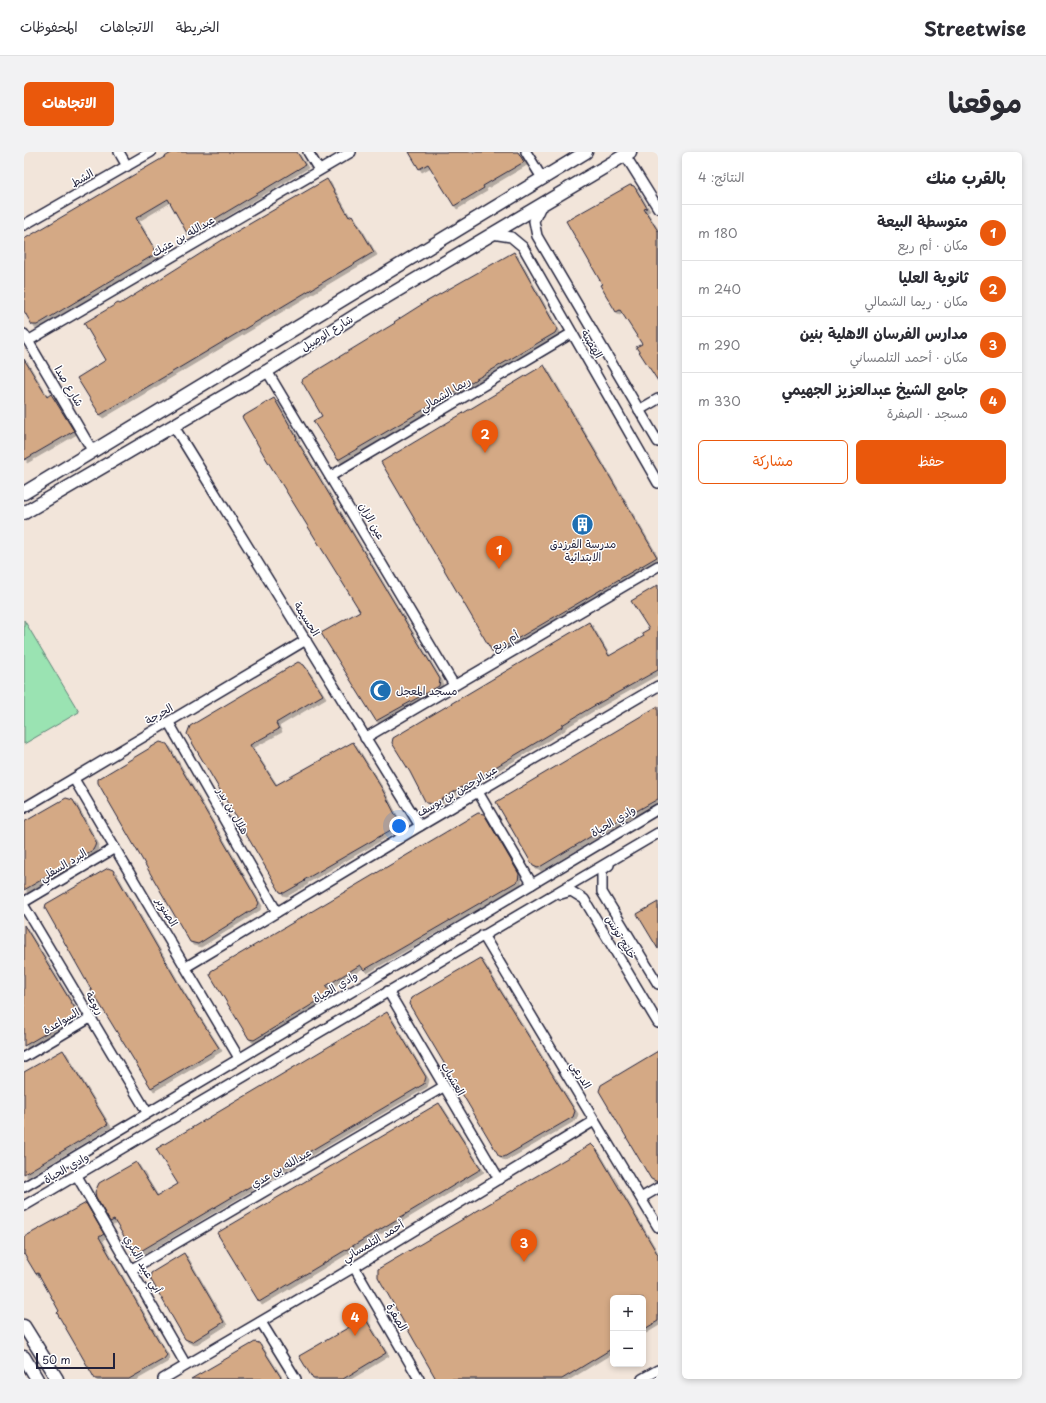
<!DOCTYPE html>
<html lang="ar">
<head>
<meta charset="utf-8">
<style>
  body { margin:0; font-family:"Playpen Sans","Playpen Sans Arabic",sans-serif; background:#f2f2f3; color:#2b2b33; direction:rtl }
  .controls { position:absolute; right:12px; bottom:12px; display:grid; overflow:hidden; border-radius:6px; box-shadow:0 2px 6px #0003 }
  .controls button { width:36px; height:36px; display:grid; place-items:center; padding:0; border:0; border-bottom:1px solid #e1e1e2; background:#fff; color:#2b2b33; font:20px sans-serif }
  .scale { position:absolute; left:12px; bottom:10px; width:79px; box-sizing:border-box; padding-left:4px; border:2px solid #22223b; border-top:0; font-size:11px; line-height:14px; white-space:nowrap; color:#22223b; -webkit-text-stroke:3px #fff; paint-order:stroke }
  .you { position:absolute; left:375px; top:674px; width:14px; height:14px; margin:-10px; border:3px solid #fff; border-radius:50%; background:#1a73e8; box-shadow:0 0 0 6px #1a73e833 }
  .badge { display:grid; place-items:center; width:26px; height:26px; border-radius:50%; background:#ea580c; color:#fff; font-size:13px; font-weight:700 }
  .pin { position:absolute; translate:-50% -33px; filter:drop-shadow(0 1px 2px #0008) }
  .pin::after { content:''; position:absolute; top:21px; width:14px; height:12px; background:inherit; clip-path:polygon(0 0,100% 0,50% 100%) }
  .list { margin:0; padding:0; list-style:none }
  h2 { display:flex; justify-content:space-between; align-items:center; height:52px; margin:0; padding:0 16px; font-size:17px }
  h2 small { font-size:13px; font-weight:400; color:#7c7c81 }
  .list li { display:grid; grid-template-columns:26px 1fr auto; gap:12px; align-items:center; box-sizing:border-box; height:56px; padding:0 16px; border-top:1px solid #e1e1e2 }
  .list b { display:block; font-size:15px; white-space:nowrap }
  .list p { margin:0; font-size:13px; white-space:nowrap; color:#7c7c81 }
  .list em { font-size:13px; font-style:normal; color:#7c7c81 }
  .actions { display:flex; gap:8px; padding:12px 16px }
  .actions a { flex:1; padding:9px 0; border:1px solid #ea580c; border-radius:6px; text-align:center; font-size:14px; color:#ea580c }
  .actions .main { background:#ea580c; color:#fff }
  .map { position:relative; flex:none; width:634px; height:1227px; overflow:hidden; direction:ltr; border-radius:6px }
  header { display:flex; align-items:center; gap:24px; box-sizing:border-box; height:56px; padding:0 20px; background:#fff; border-bottom:1px solid #e1e1e2 }
  header strong { font-size:19px }
  nav { display:flex; gap:22px; margin-inline-start:auto; font-size:14px }
  .intro { display:flex; align-items:center; justify-content:space-between; box-sizing:border-box; height:96px; padding:0 24px }
  h1 { margin:0; font-size:28px }
  .button { padding:10px 18px; border-radius:6px; background:#ea580c; color:#fff; font-size:14px; font-weight:700 }
  main { display:flex; gap:24px; padding:0 24px }
  aside { flex:1; background:#fff; border-radius:6px; box-shadow:0 2px 6px #0003 }
  .map>svg:first-child { display:block }
  .green { fill:#9ae3b2; stroke:#5e8276 }
  .building { fill:#d4a985; stroke:#22223b; filter:url(#shadow) }
  .lines { fill:none; stroke-linecap:round; stroke-linejoin:round }
  .street-casing { stroke:#22223b; stroke-width:12 }
  .secondary-casing { stroke:#22223b; stroke-width:15 }
  .street { stroke:#fff; stroke-width:9 }
  .secondary { stroke:#fff; stroke-width:12 }
  .labels { text-anchor:middle; stroke-width:3; stroke-linejoin:round; paint-order:stroke }
  .street-label { font-size:11px; fill:#22223b; stroke:#fff }
  .poi-label { font-size:11px; fill:#22223b; stroke:#fff }
</style>
</head>
<body>
<header>
<strong>Streetwise</strong>
<nav><a>الخريطة</a><a>الاتجاهات</a><a>المحفوظات</a></nav>
</header>
<div class="intro"><h1>موقعنا</h1><a class="button">الاتجاهات</a></div>
<main>
<aside>
<h2>بالقرب منك<small>النتائج: 4</small></h2>
<ul class="list">
<li><span class="badge">1</span><div><b>متوسطة البيعة</b><p>مكان · أم ريع</p></div><em>180 m</em></li>
<li><span class="badge">2</span><div><b>ثانوية العليا</b><p>مكان · ريما الشمالي</p></div><em>240 m</em></li>
<li><span class="badge">3</span><div><b>مدارس الفرسان الاهلية بنين</b><p>مكان · أحمد التلمساني</p></div><em>290 m</em></li>
<li><span class="badge">4</span><div><b>جامع الشيخ عبدالعزيز الجهيمي</b><p>مسجد · الصفرة</p></div><em>330 m</em></li>
</ul>
<div class="actions"><a class="main">حفظ</a><a>مشاركة</a></div>
</aside>
<div class="map">
<svg width="634" height="1227" viewBox="0 0 634 1227">
  <defs>
    <filter id="shadow"><feDropShadow dx="3" dy="3" stdDeviation="0" flood-color="#0004"/></filter>
  </defs>
  <rect width="100%" height="100%" fill="#f2e5da"/>
  <filter id="ink" filterUnits="userSpaceOnUse"><feTurbulence type="fractalNoise" baseFrequency=".025" numOctaves="2"/><feDisplacementMap in="SourceGraphic" scale="8" xChannelSelector="R" yChannelSelector="G"/><feConvolveMatrix kernelMatrix="1 2 1 2 8 2 1 2 1" color-interpolation-filters="sRGB"/></filter>
  <g filter="url(#ink)">
    <!-- green -->
    <polygon class="green" points="0,468 55,560 0,592"/>
    <!-- building -->
    <g class="building">
      <polygon points="149,0 273,0 281,13 164,83 144,47 112,66 133,101 13,173 8,173 0,159 0,87"/>
      <polygon points="385,0 494,0 500,10 459,34 460,36 430,54 404,12 395,17"/>
      <polygon points="303,27 325,65 328,63 350,100 76,263 53,226 82,208 60,171 94,151 96,152 203,85"/>
      <polygon points="606,33 610,34 623,56 620,57 634,79 634,229 612,195 618,192 596,158 592,160 576,133 578,132 542,69"/>
      <polygon points="490,100 533,177 531,181 314,308 289,269 298,264 277,228 371,171 370,170 400,151"/>
      <polygon points="0,207 23,245 27,242 50,279 0,308"/>
      <polygon points="520,213 633,405 469,501 357,310"/>
      <polygon points="250,246 273,286 272,287 416,527 415,534 352,569 297,481 336,459 241,305 218,265"/>
      <polygon points="634,433 634,518 568,555 538,573 538,575 410,652 402,651 386,620 368,591 369,586 565,470 585,504 620,484 618,481 625,477 607,449"/>
      <polygon points="274,510 280,513 299,543 252,571 255,577 226,593 252,633 329,590 357,635 374,668 372,675 280,728 281,729 260,741 256,740 163,582 166,574"/>
      <polygon points="634,554 634,647 602,665 601,664 514,716 509,714 472,650"/>
      <polygon points="136,590 143,592 235,751 233,755 174,792 166,790 74,631 74,627"/>
      <polygon points="42,646 49,648 72,690 71,694 69,698 0,738 0,670"/>
      <polygon points="454,661 460,662 495,722 494,729 340,818 336,813 302,834 307,841 230,888 225,887 186,823 187,819"/>
      <polygon points="84,716 89,718 159,840 195,896 127,936 69,841 21,756 22,752"/>
      <polygon points="634,750 634,797 613,762"/>
      <polygon points="0,773 52,858 50,865 0,894"/>
      <polygon points="456,806 551,959 549,965 480,1005 475,1004 385,852 387,846"/>
      <polygon points="363,860 402,925 400,932 115,1100 109,1099 90,1068 86,1070 72,1045 71,1040 75,1031 112,1010 133,1044 154,1032 132,997"/>
      <polygon points="39,898 84,972 0,1022 0,920"/>
      <polygon points="634,899 634,1030 627,1027 575,939 577,933"/>
      <polygon points="415,951 457,1017 235,1150 193,1081"/>
      <polygon points="567,992 572,997 634,1103 634,1169 619,1178 619,1146 589,1146 589,1196 538,1227 412,1227 354,1125 354,1117"/>
      <polygon points="62,1051 80,1082 75,1085 143,1203 140,1207 105,1227 71,1227 33,1161 35,1159 14,1121 12,1122 0,1102 0,1085"/>
      <polygon points="160,1101 200,1170 168,1190 161,1187 126,1126 127,1121"/>
      <polygon points="341,1166 362,1201 319,1227 289,1227 275,1204"/>
      <polygon points="231,1190 235,1191 258,1227 167,1227"/>
    </g>
    <g class="lines">
      <defs>
        <g id="street">
          <polyline points="95,0 103,14"/>
          <polyline points="284,0 295,18"/>
          <polyline points="502,0 518,26"/>
          <polyline points="601,3 634,56"/>
          <polyline points="518,52 510,69 513,84 634,290"/>
          <polyline points="0,73 127,0"/>
          <polyline points="468,82 487,85 499,95 634,331"/>
          <polyline points="0,182 68,298"/>
          <polyline points="4,189 327,0"/>
          <polyline points="243,219 430,533"/>
          <polyline points="615,258 634,247"/>
          <polyline points="149,273 396,674"/>
          <polyline points="307,324 548,181"/>
          <polyline points="145,571 253,760"/>
          <polyline points="341,586 634,414"/>
          <polyline points="50,627 215,906"/>
          <polyline points="454,640 508,732"/>
          <polyline points="0,656 282,488"/>
          <polyline points="585,713 578,718 578,740 634,832"/>
          <polyline points="537,742 547,739 560,747 634,871"/>
          <polyline points="0,750 91,696"/>
          <polyline points="0,754 123,960"/>
          <polyline points="459,783 634,1075"/>
          <polyline points="162,815 396,674 634,534"/>
          <polyline points="364,839 475,1027"/>
          <polyline points="0,905 66,866"/>
          <polyline points="53,1024 162,1213"/>
          <polyline points="0,1035 634,657"/>
          <polyline points="617,1046 634,1036"/>
          <polyline points="0,1054 634,681"/>
          <polyline points="330,1115 395,1227"/>
          <polyline points="108,1117 419,935"/>
          <polyline points="237,1170 272,1227"/>
          <polyline points="139,1227 330,1115 570,969"/>
          <polyline points="618,1227 634,1218"/>
        </g>
        <g id="secondary">
          <polyline points="0,341 562,0"/>
          <polyline points="0,361 243,219 332,163 606,0"/>
          <polyline points="0,1174 33,1227"/>
          <polyline points="0,1205 13,1227"/>
        </g>
      </defs>
      <!-- street casing -->
      <use href="#street" class="street-casing"/>
      <!-- secondary casing -->
      <use href="#secondary" class="secondary-casing"/>
      <!-- street -->
      <use href="#street" class="street"/>
      <!-- secondary -->
      <use href="#secondary" class="secondary"/>
    </g>
  </g>
  <!-- icons -->
  <defs>
    <symbol id="building-disc" viewBox="-11 -11 22 22"><circle r="9.5" fill="#1f6fb2" stroke="#fff"/><path d="M-4-6H4V6H1V3H-1V6H-4ZM-2.5-4.3h1.7v1.8h-1.7ZM.8-4.3h1.7v1.8H.8ZM-2.5-1h1.7V.8h-1.7ZM.8-1h1.7V.8H.8Z" fill="#fff"/></symbol>
    <symbol id="mosque-disc" viewBox="-11 -11 22 22"><circle r="9.5" fill="#1f6fb2" stroke="#fff"/><path d="M3.5-4.9A6 6 0 1 0 3.5 4.9A5 5 0 1 1 3.5-4.9Z" fill="#fff"/></symbol>
  </defs>
  <g fill-rule="evenodd">
    <use href="#building-disc" x="546" y="360" width="25" height="25"/>
    <use href="#mosque-disc" x="344" y="526" width="25" height="25"/>
  </g>
  <g class="labels">
    <!-- street labels -->
    <g class="street-label">
      <text transform="translate(58 26) rotate(-30)" y="4">الشط</text>
      <text transform="translate(159 84) rotate(-30)" y="4">عبدالله بن عتيك</text>
      <text transform="translate(303 181) rotate(-32)" y="4">شارع الوصيل</text>
      <text transform="translate(568 192) rotate(60)" y="4">الهضبة</text>
      <text transform="translate(45 234) rotate(59)" y="4">شارع صدا</text>
      <text transform="translate(421 242) rotate(-31)" y="4">ريما الشمالي</text>
      <text transform="translate(348 369) rotate(60)" y="4">عين الزان</text>
      <text transform="translate(283 467) rotate(58)" y="4">الحسيمة</text>
      <text transform="translate(481 489) rotate(-30)" y="4">أم ريع</text>
      <text transform="translate(135 562) rotate(-31)" y="4">الحرجة</text>
      <text transform="translate(433 639) rotate(-30)" y="4">عبدالرحمن بن يوسف</text>
      <text transform="translate(209 659) rotate(60)" y="4">هلال بن بدر</text>
      <text transform="translate(589 669) rotate(-31)" y="4">وادي الحياة</text>
      <text transform="translate(39 713) rotate(-31)" y="4">البرد السفلي</text>
      <text transform="translate(143 760) rotate(59)" y="4">الصنوبر</text>
      <text transform="translate(597 785) rotate(59)" y="4">خليج تونس</text>
      <text transform="translate(311 835) rotate(-31)" y="4">وادي الحياة</text>
      <text transform="translate(71 851) rotate(59)" y="4">ربوعة</text>
      <text transform="translate(37 869) rotate(-30)" y="4">السواعدة</text>
      <text transform="translate(557 923) rotate(59)" y="4">الدرعي</text>
      <text transform="translate(429 927) rotate(60)" y="4">العشباب</text>
      <text transform="translate(42 1016) rotate(-30)" y="4">وادي الحياة</text>
      <text transform="translate(257 1016) rotate(-30)" y="4">عبدالله بن عدي</text>
      <text transform="translate(349 1089) rotate(-31)" y="4">أحمد التلمساني</text>
      <text transform="translate(119 1112) rotate(60)" y="4">أبي عبيد البكري</text>
      <text transform="translate(373 1165) rotate(60)" y="4">الصفرة</text>
    </g>
    <!-- poi labels -->
    <g class="poi-label">
      <text x="559" y="396">مدرسة الفرزدق<tspan x="559" dy="13">الابتدائية</tspan></text>
      <text x="372" y="543" text-anchor="start">مسجد المعجل</text>
    </g>
  </g>
</svg>
<div class="controls">
<button>+</button>
<button>−</button>
</div>
<div class="scale">50 m</div>
<div class="you"></div>
<div class="pin badge" style="left:475px;top:417px">1</div>
<div class="pin badge" style="left:461px;top:301px">2</div>
<div class="pin badge" style="left:500px;top:1110px">3</div>
<div class="pin badge" style="left:331px;top:1184px">4</div>
</div>
</main>
</body>
</html>
